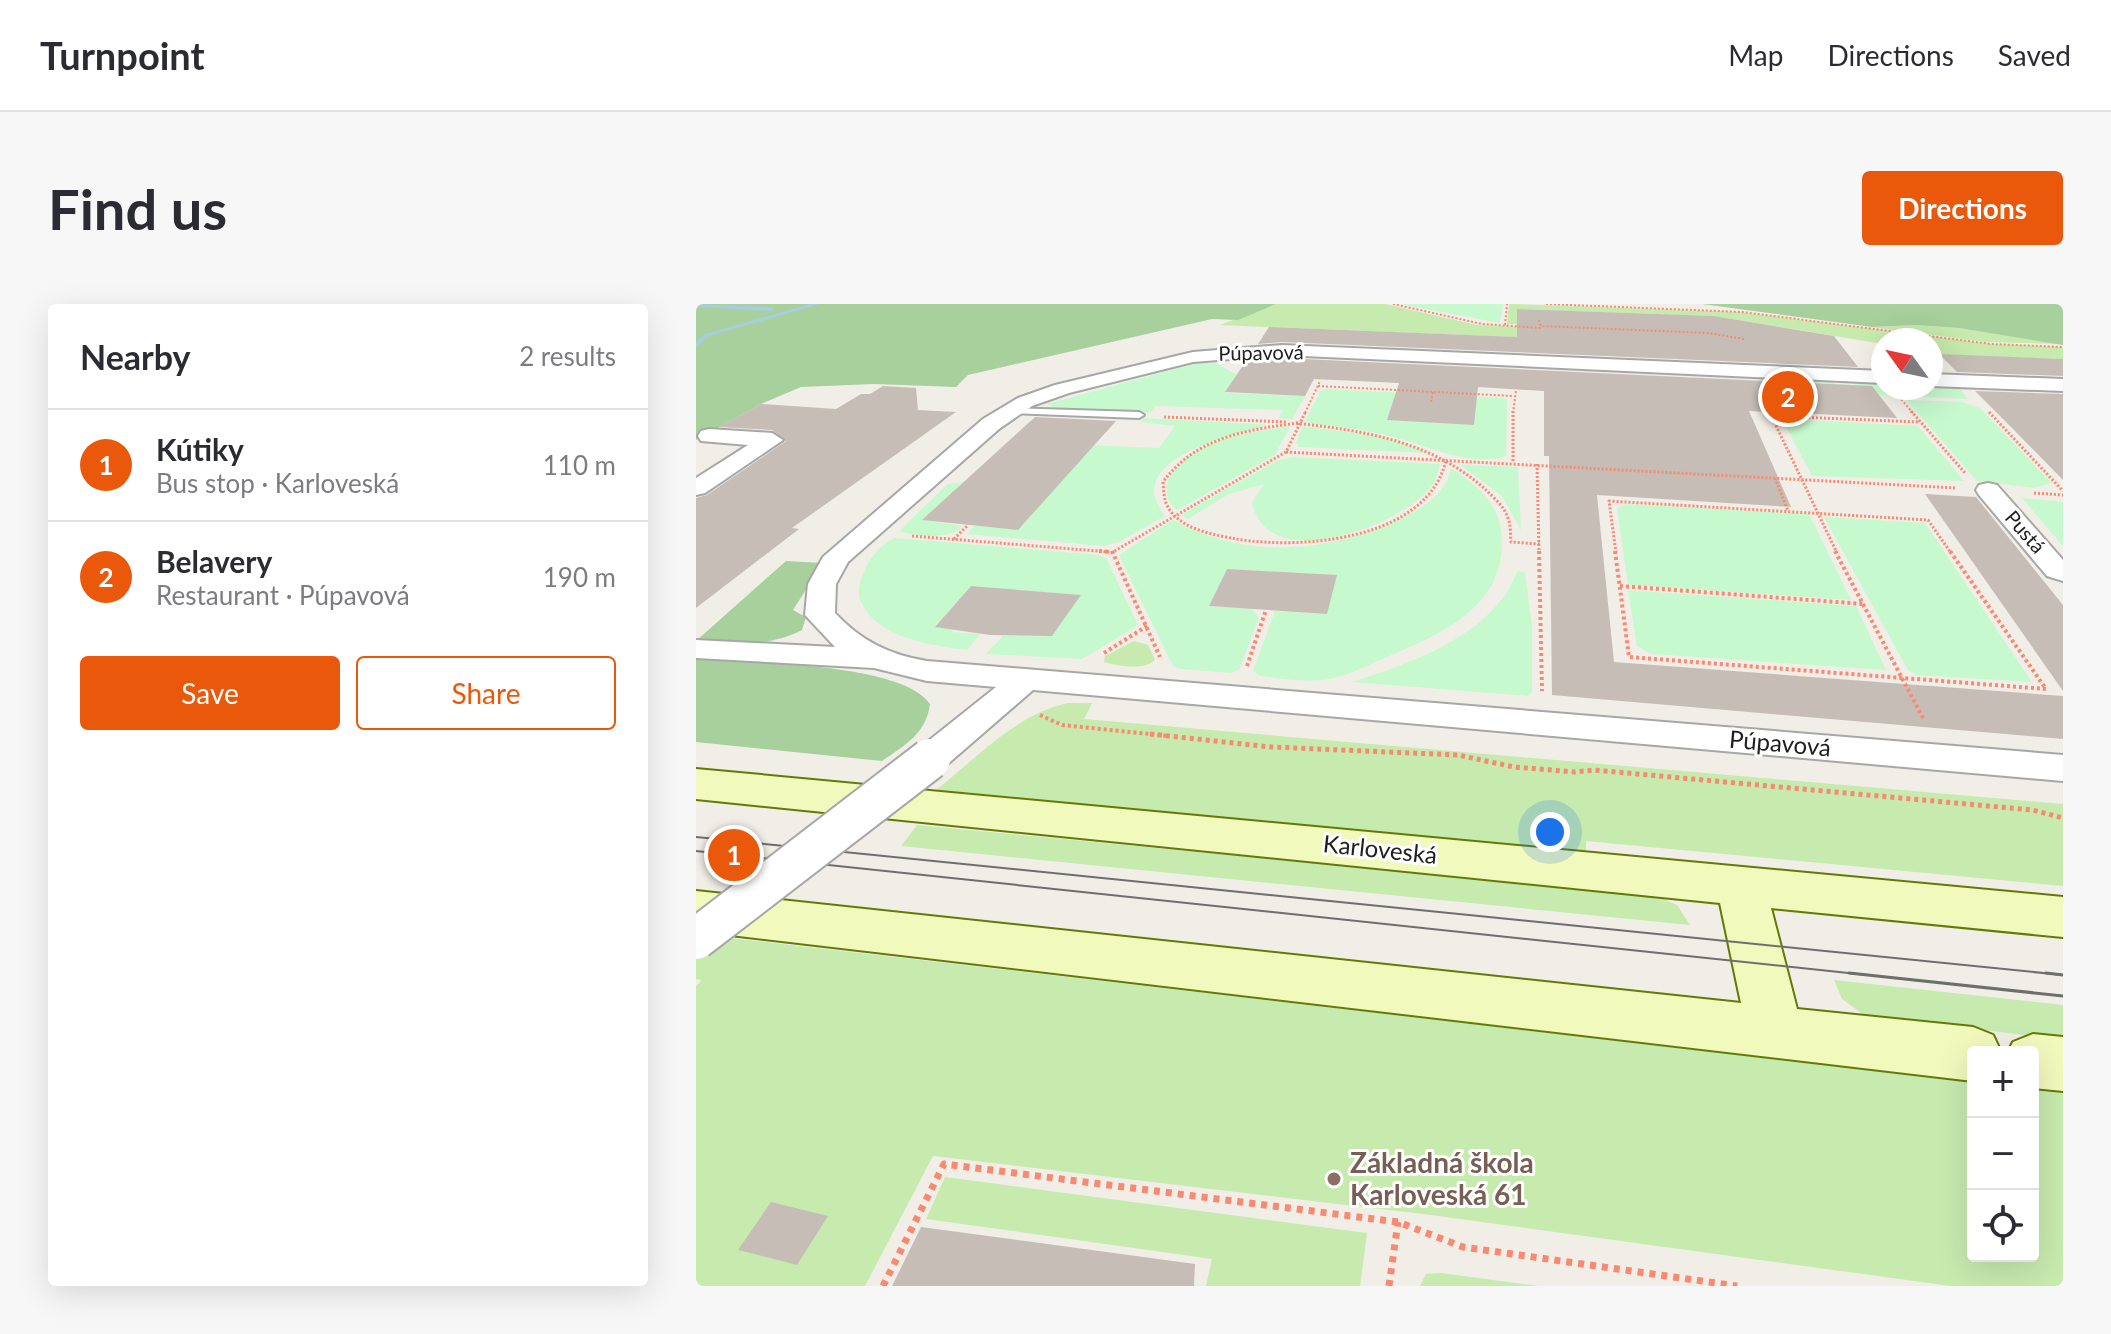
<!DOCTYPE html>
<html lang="en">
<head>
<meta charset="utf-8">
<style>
  body { margin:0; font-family:Lato,sans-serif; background:#f7f7f7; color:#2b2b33 }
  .controls { position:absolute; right:24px; bottom:24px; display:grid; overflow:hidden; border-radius:8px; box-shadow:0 8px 32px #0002 }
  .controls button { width:72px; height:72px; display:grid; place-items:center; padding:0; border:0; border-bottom:2px solid #e1e1e2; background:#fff; color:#2b2b33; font:40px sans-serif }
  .compass { position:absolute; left:1175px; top:24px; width:72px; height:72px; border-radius:50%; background:#fff; box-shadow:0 8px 32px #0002; rotate:303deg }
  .you { position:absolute; left:854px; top:528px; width:28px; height:28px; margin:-20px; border:6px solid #fff; border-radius:50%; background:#1a73e8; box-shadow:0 0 0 12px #1a73e833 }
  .badge { display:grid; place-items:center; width:52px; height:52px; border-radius:50%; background:#ea580c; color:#fff; font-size:26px; font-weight:700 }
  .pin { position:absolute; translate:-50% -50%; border:4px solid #fff; box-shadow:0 2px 8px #0006 }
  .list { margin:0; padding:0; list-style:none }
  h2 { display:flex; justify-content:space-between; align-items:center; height:104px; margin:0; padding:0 32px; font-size:34px }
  h2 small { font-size:26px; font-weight:400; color:#7c7c81 }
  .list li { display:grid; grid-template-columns:52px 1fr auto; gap:24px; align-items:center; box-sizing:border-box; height:112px; padding:0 32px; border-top:2px solid #e1e1e2 }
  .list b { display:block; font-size:30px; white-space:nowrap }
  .list p { margin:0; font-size:26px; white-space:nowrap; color:#7c7c81 }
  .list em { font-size:26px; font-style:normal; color:#7c7c81 }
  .actions { display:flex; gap:16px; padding:24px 32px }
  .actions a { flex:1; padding:18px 0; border:2px solid #ea580c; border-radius:8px; text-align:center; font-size:28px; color:#ea580c }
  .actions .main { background:#ea580c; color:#fff }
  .icon { flex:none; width:44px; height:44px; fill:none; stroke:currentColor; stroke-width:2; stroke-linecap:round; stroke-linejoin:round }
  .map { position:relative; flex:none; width:1367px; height:982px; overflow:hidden; border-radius:8px }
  header { display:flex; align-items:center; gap:48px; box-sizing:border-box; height:112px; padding:0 40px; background:#fff; border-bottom:2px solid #e1e1e2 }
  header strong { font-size:38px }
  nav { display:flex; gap:44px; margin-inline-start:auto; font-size:28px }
  .intro { display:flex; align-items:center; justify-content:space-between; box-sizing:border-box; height:192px; padding:0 48px }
  h1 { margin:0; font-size:56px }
  .button { padding:20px 36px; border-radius:8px; background:#ea580c; color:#fff; font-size:28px; font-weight:700 }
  main { display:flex; gap:48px; padding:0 48px }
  aside { flex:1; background:#fff; border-radius:8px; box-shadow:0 8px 32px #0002 }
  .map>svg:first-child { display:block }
  .grass { fill:#c7eaae }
  .forest { fill:#a7d09c }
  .park { fill:#c6f9ce }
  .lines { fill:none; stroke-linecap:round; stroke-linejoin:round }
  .stream { fill:#a8cdde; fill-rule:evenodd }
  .building { fill:#c6beb6 }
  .service-casing { stroke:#a7a7a7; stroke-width:4 }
  .minor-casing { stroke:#a7a7a7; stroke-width:4 }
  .secondary-casing { stroke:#647906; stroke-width:4 }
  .path-far4 { stroke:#f98970; stroke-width:2; stroke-dasharray:2 2; stroke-linecap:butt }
  .path-far3 { stroke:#f98970; stroke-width:3; stroke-dasharray:2 2; stroke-linecap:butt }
  .path-far2 { stroke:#f98970; stroke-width:4; stroke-dasharray:3 3; stroke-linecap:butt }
  .path-far1 { stroke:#f98970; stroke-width:5; stroke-dasharray:4 4; stroke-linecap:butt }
  .path { stroke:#f98970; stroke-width:7; stroke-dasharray:6 6; stroke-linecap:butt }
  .service { fill:#fff; fill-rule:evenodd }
  .minor { fill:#fff; fill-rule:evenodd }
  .secondary { fill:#f2f9bd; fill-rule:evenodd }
  .tram-far1 { stroke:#6e6e6e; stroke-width:2 }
  .tram { stroke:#6e6e6e; stroke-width:3 }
  .minor-bridge-casing { stroke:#a7a7a7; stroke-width:44; stroke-linecap:butt }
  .minor-bridge { stroke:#fff; stroke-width:40 }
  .education-dot { fill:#8d6e63; stroke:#fff; stroke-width:3 }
  .labels { text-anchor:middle; stroke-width:6; stroke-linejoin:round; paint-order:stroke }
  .far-street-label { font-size:20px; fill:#202020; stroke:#fff }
  .street-label { font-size:24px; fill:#202020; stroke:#fff }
  .near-education-label { font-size:28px; font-weight:bold; fill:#785e54; stroke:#fff; text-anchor:start }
</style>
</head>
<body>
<header>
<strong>Turnpoint</strong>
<nav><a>Map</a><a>Directions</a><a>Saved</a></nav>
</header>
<div class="intro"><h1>Find us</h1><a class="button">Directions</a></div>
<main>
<aside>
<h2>Nearby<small>2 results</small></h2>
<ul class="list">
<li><span class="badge">1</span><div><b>Kútiky</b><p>Bus stop · Karloveská</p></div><em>110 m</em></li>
<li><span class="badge">2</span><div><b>Belavery</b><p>Restaurant · Púpavová</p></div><em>190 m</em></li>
</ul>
<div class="actions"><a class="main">Save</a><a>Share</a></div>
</aside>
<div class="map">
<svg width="1367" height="982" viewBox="0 0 1367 982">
  <rect width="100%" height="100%" fill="#f1eee7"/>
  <!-- grass -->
  <g class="grass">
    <polygon points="580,0 689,0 781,21 833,23 840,34 524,21"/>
    <polygon points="813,0 1042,8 1296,40 1367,43 1367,55 1252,51 1235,48 1235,36 1187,36 1187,40 1018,12 822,5 840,21 811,20"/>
    <polygon points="1220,21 1263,24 1365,40 1290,38 1176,23"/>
    <path d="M438 337 452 341 459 356C447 367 423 362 408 358L409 352Z"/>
    <path d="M372 399H396L388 415 1367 500V582L890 537V548L240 486C281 454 320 410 372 399Z"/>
    <polygon points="221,521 961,592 981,601 994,621 205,542"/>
    <polygon points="0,630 1277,778 1277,952 1337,952 1337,785 1367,788 1367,982 1255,982 735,911 237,852 169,982 0,982 0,682 6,676 0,675"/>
    <polygon points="1138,676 1367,701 1367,736 1168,711 1146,695"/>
    <polygon points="249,873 671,929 664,982 510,982 516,955 230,915"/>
    <polygon points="745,969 842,982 724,982 730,970"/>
  </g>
  <!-- forest -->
  <g class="forest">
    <polygon points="0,0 580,0 542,16 516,15 272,71 260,83 178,80 105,83 65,100 0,136"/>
    <polygon points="1006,0 1367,0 1367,41 1263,24 1220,21 1176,23"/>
    <path d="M90 257 127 259 97 306 110 313 106 326C71 344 38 339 0 337Z"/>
    <path d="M0 355C50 359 206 358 234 400 230 430 209 441 186 457L0 438Z"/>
  </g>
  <!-- park -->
  <g class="park">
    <polygon points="704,0 807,0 804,19"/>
    <polygon points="501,59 519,59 541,71 530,89 609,92 596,115 583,114 587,106 460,102 454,109 359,104 351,100"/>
    <polygon points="1064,70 1135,73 1139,80 1159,81 1155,74 1187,76 1187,84 1235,84 1235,78 1259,79 1272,95 1095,87 1073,82 1065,76"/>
    <path d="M630 85 808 94 811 96 810 152C770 164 728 139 689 131 663 125 636 122 609 118L624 87Z"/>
    <polygon points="1210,96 1266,98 1284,104 1356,179 1338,184 1281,177"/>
    <path d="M448 114 575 121C542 128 422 155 469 212L423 238 407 242 271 230 278 222 326 223 350 193 227 216 267 222C253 236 220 233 203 227L252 180 267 178 320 181 390 141 463 144 479 122 445 118Z"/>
    <polygon points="1086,115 1222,122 1268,177 1116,172"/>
    <path d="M594 122 579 151 481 206C471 198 467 186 474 173 497 134 553 129 594 122Z"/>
    <polygon points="607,122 686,133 734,149 603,143 600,139"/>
    <path d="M597 153 615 154 744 160C742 168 740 177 735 183 704 222 570 273 556 198L568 180 533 190 492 215 485 211 580 157Z"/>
    <polygon points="764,161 822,163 825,226 806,192"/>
    <path d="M755 164C785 184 806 201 806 240 805 304 745 330 693 352 673 361 646 375 624 376 605 378 583 374 564 372L557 367 579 307 630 310 640 271 531 265 513 302 556 305 563 313 543 366 535 369 485 365 477 362 423 251 477 216C553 257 635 249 710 212 729 202 752 187 755 164Z"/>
    <polygon points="1326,194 1367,198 1367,242"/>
    <polygon points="930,200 1113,210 1155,296 932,281 921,205"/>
    <polygon points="1128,213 1229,219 1336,378 1221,371 1212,366"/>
    <path d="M199 234 403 251 410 254 441 319 439 323 386 355 290 350 307 332H356L384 291 275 282 239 322 258 324 256 328 284 330 271 346C234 341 176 334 163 292 162 270 179 242 199 234Z"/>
    <path d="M822 267 829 268 836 322V388L832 392 656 378C708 361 772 340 807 294 813 286 817 276 822 267Z"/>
    <polygon points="932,286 1160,302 1190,366 955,350 941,342"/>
  </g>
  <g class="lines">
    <!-- stream -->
    <g class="stream">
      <polygon points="0,0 75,3 78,5 75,7 0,3"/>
      <polygon points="114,0 124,0 13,32 0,43 0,38 9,30"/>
    </g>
  </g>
  <!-- building -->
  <g class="building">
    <polygon points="821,5 1018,12 1138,32 1162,63 586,38 562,40 573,23 821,33"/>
    <polygon points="1243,50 1367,55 1367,72 1261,68"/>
    <polygon points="586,54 1176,82 1201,114 1053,107 1095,203 901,191 918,358 1367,392 1367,435 856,391 853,152 848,152 848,87 782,83 778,121 691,116 703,79 618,75 609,92 529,88 550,57"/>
    <polygon points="187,82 220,84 222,106 260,108 96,224 103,225 0,304 0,194 11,191 90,137 76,126 23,123 65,100 140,105 165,90 174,90"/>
    <polygon points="1279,87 1367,90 1367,176 1318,126"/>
    <polygon points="339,113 420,117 322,226 226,216"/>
    <polygon points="1229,190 1280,193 1367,301 1367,387"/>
    <polygon points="531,265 641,271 631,310 513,302"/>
    <polygon points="275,282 385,291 356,332 294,331 239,323"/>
    <polygon points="75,898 132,912 101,961 42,946"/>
    <polygon points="225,923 499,960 498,982 196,982"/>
  </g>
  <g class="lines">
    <defs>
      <polygon id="service" points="313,104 443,108 448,111 443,114 316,109 311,106"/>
      <g id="minor">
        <path d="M586 41 1187 67V79L586 51 497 58 373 89 336 102 303 125 152 258 140 280 139 309C165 337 194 351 231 357L1367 451V477L337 386 247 464 234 467 221 464 216 455 221 446 300 383 231 377 178 364 0 354V336L139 343 109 311 112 280 127 253 287 115 322 94 359 81 497 48Z"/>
        <polygon points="1235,70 1367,75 1367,87 1235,82"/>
        <polygon points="13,125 76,129 87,136 9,189 0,191 0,174 52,141 5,137 2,132 5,127"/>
        <polygon points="1292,179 1301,181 1367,256 1367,277 1351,272 1283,191 1280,186 1283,181"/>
      </g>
      <g id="secondary">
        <polygon points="0,465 1367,593 1367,633 1075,604 1101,705 1277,723 1297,731 1305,748 1277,748 1277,777 0,627 0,587 1045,699 1024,599 0,495"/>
        <polygon points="1337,730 1367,733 1367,787 1337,784 1337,748 1312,748 1317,738"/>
      </g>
    </defs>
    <!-- service casing -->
    <use href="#service" class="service-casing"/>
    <!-- minor casing -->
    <use href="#minor" class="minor-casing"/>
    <!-- secondary casing -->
    <use href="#secondary" class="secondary-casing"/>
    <!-- path-far4 -->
    <g class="path-far4">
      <polyline points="697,0 786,20 845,24"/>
      <polyline points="850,0 1046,8 1295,40 1367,43"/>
      <polyline points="843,16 845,22 1012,29 1048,35"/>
      <polyline points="809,21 811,0"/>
      <polyline points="622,82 817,92"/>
      <polyline points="1068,96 1074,109"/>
      <polyline points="735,98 737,88"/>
      <polyline points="609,109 624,77"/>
      <polyline points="817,109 820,86"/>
      <polyline points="1217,109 1204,94 1218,94"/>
    </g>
    <!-- path-far3 -->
    <g class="path-far3">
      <polyline points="817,107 817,159"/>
      <polyline points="1073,107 1141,249"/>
      <polyline points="1215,107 1269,169"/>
      <polyline points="1293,108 1367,187"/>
      <polyline points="1076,112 1223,118"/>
      <polyline points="468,113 590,118"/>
      <path d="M600 119C669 127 735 137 789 185 797 193 808 202 812 214 815 221 814 230 815 238L844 240"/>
      <path d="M602 119C550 126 500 133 467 178 468 192 468 201 478 211 493 227 520 231 540 235 606 246 732 236 750 156"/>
      <polyline points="590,148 1260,184"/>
      <polyline points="841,160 843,249"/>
      <polyline points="1079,174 1092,207"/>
      <polyline points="1338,189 1367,191"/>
      <polyline points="216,232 414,248"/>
      <polyline points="258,235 271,222"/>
      <polyline points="415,249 590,148 610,107"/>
      <polyline points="920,249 913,197 1232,216 1255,249"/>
    </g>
    <!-- path-far2 -->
    <g class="path-far2">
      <polyline points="403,247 414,248"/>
      <polyline points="416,247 464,353"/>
      <polyline points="843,247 846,387"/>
      <polyline points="919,247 933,353 1350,385 1254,247"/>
      <polyline points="1139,247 1228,416"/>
      <polyline points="924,282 1168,300"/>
      <polyline points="408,349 451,322"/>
      <polyline points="551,362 570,306"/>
      <polyline points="344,411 366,421 473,432"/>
    </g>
    <!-- path-far1 -->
    <polyline class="path-far1" points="454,430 575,443 762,451 818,463 879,468 898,466 1336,506 1367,514"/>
    <!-- path -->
    <g class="path">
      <polyline points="187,982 248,860 702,918 767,943 1041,982"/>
      <polyline points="693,982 702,918"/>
    </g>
    <!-- service -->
    <use href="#service" class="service"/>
    <!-- minor -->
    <use href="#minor" class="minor"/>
    <!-- secondary -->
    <use href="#secondary" class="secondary"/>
    <!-- tram-far1 -->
    <g class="tram-far1">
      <polyline points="0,533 1367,671"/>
      <polyline points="0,547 1171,671"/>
    </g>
    <!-- tram -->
    <g class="tram">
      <polyline points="1153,669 1367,692"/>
      <polyline points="1350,669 1367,671"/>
    </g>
    <defs>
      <polyline id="minor-bridge" points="0,635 234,455"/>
    </defs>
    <!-- minor-bridge casing -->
    <use href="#minor-bridge" class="minor-bridge-casing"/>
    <!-- minor-bridge -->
    <use href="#minor-bridge" class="minor-bridge"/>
  </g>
  <!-- markers -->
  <circle class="education-dot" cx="638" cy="875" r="8"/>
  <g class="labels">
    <!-- far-street labels -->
    <g class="far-street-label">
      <text transform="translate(565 49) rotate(-1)" y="7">Púpavová</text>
      <text transform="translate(1329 228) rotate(49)" y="7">Pustá</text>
    </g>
    <!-- street labels -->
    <g class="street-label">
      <text transform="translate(1084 440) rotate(5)" y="8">Púpavová</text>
      <text transform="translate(684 546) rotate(6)" y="8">Karloveská</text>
    </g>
    <!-- near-education labels -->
    <g class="near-education-label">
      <text x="654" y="869">Základná škola<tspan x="654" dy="32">Karloveská 61</tspan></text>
    </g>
  </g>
</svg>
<div class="controls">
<button>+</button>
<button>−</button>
<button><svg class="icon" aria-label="locate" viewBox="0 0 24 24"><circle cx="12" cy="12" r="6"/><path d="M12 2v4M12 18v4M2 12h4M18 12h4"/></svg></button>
</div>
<svg class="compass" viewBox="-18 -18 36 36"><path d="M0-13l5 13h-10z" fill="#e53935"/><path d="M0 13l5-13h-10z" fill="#7c7c81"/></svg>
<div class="you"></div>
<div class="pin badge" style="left:38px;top:551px">1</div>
<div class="pin badge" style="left:1092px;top:93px">2</div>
</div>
</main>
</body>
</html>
